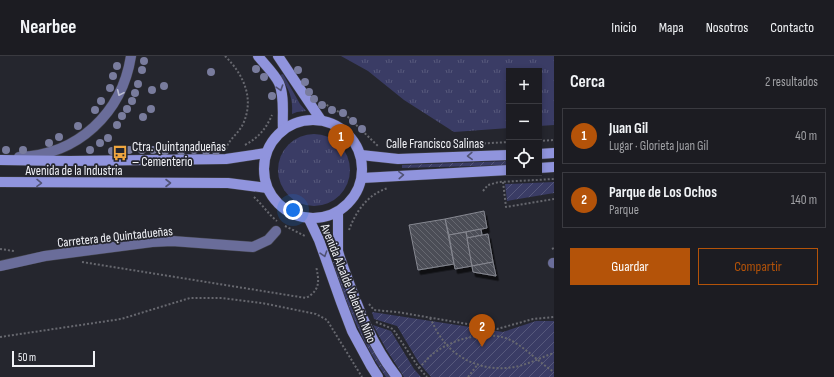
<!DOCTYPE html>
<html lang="es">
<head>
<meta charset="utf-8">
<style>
  body { margin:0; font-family:"Sofia Sans Condensed",sans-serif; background:#25252a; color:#f1f3f6 }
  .controls { position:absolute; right:12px; top:12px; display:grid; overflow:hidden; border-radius:0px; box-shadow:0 2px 6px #0003 }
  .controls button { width:36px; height:36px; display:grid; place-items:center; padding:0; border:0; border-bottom:1px solid #3a3a40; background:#1c1c22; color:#f1f3f6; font:20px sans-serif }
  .scale { position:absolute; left:12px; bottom:10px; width:83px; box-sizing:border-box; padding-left:4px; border:2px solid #f1f2f7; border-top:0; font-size:11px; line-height:14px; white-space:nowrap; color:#f1f2f7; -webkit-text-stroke:3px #25262e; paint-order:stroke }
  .you { position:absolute; left:293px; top:154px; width:14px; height:14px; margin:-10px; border:3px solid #fff; border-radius:50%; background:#1a73e8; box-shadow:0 0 0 6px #1a73e833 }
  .badge { display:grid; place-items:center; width:26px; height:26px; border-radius:50%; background:#b45309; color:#fff; font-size:13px; font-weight:700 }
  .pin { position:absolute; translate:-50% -33px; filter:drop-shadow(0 1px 2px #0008) }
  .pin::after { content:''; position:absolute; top:21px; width:14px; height:12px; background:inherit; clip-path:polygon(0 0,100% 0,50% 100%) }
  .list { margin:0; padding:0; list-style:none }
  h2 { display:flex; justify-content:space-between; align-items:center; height:52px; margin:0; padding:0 16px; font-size:17px }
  h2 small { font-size:13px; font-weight:400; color:#a0a1a5 }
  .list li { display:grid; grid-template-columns:26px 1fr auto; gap:12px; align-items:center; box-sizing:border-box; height:56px; margin:0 8px 8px; padding:0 8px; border:1px solid #3a3a40; border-radius:0px }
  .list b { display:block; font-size:15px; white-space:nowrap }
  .list p { margin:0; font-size:13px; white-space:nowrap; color:#a0a1a5 }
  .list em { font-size:13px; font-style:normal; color:#a0a1a5 }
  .actions { display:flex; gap:8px; padding:12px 16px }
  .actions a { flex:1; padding:9px 0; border:1px solid #b45309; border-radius:0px; text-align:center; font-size:14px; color:#b45309 }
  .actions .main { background:#b45309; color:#fff }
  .icon { flex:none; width:22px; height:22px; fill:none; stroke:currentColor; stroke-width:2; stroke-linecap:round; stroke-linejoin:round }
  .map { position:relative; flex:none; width:554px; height:321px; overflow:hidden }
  header { display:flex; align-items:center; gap:24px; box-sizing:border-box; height:56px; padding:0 20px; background:#1c1c22; border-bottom:1px solid #3a3a40 }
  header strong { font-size:19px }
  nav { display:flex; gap:22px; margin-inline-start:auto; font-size:14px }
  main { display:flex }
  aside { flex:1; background:#1c1c22 }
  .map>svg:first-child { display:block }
  .grass { fill:url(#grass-tufts) }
  .garden { fill:url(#garden-furrows) }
  .building { fill:url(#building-back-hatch); stroke:#868891; filter:url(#shadow) }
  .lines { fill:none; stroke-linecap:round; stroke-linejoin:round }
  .street-casing { stroke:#42434a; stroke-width:11 }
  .secondary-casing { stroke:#42434a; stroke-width:11 }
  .path { stroke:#67686f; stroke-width:2; stroke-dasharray:2 2; stroke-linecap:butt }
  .street { stroke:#6a6d9a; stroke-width:10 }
  .secondary { stroke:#9094dd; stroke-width:10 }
  .tree { fill:#797c9d }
  .oneway { stroke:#505274 }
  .oneway2 { stroke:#bbbdd2 }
  .labels { text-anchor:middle; stroke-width:3.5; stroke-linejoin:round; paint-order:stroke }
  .street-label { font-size:13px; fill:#f1f2f7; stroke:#25262e }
  .poi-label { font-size:13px; fill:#f1f2f7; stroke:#25262e; text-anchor:start }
</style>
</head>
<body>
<header>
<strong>Nearbee</strong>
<nav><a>Inicio</a><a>Mapa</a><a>Nosotros</a><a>Contacto</a></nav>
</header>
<main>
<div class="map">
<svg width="554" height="321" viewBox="0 0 554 321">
  <defs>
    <pattern id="grass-tufts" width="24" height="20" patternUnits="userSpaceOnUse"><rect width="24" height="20" fill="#3a3c65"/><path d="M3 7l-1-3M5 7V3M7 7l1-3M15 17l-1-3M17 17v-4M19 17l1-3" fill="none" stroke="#57597c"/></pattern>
    <pattern id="garden-furrows" width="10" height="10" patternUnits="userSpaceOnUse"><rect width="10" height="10" fill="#3a3c65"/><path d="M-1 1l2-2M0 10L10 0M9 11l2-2" fill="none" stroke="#57597c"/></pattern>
    <pattern id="building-back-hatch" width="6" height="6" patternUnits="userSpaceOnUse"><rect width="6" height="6" fill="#4c4d56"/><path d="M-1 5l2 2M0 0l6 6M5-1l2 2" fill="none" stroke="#66676f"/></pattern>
    <filter id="shadow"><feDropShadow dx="2.5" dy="4.5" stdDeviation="0" flood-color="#0009"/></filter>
  </defs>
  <rect width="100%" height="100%" fill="#25262e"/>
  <!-- grass -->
  <g class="grass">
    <polygon points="341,0 554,0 554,69 539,70 539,15 509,15 509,72 454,76 404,44 368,15"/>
    <path d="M283 18 300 48 306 55 297 56 292 58C293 41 289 34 280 19Z"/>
    <circle cx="314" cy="114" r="36"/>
  </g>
  <!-- garden -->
  <g class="garden">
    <polygon points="509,105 509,109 402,112 402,109"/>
    <polygon points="554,126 554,137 507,145 505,128"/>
    <path d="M336 205C349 247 364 285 390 321H386C361 286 346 247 333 206Z"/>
    <polygon points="372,256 503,276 536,265 554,265 554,321 431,321 419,307 397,270 374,263"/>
    <polygon points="373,269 391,275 414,313 421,321 404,321 386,293"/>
  </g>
  <!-- building -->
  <g class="building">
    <polygon points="484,155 487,172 449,179 445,163"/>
    <polygon points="445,163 454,208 418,214 409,169"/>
    <polygon points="481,173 482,179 467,182 466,176"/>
    <polygon points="466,176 472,210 455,213 449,179"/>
    <polygon points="488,178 493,206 472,210 467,182"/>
    <polygon points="493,206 496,220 473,216 472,210"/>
  </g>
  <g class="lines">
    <defs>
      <g id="street">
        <path d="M19 101C78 99 122 57 131 0"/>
        <polyline points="553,207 554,207"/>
        <polyline points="0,210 45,200 152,186 172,185 253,191 268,184 276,175"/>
      </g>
      <g id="secondary">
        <path d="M258 0C265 9 274 17 279 27 285 41 282 59 283 74"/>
        <polyline points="278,0 321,64"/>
        <circle cx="313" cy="113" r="49"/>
        <polyline points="539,98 554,97"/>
        <polyline points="361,99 398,103 509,99"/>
        <polyline points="0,104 70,105 226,103 266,97"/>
        <polyline points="539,112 554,111"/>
        <polyline points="362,122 509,114"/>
        <polyline points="0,126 228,127 267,132"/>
        <path d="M338 157V195L340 202C355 243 369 286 397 321"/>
        <polyline points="309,163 319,184 341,246 352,275 371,310 378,321"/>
      </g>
    </defs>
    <!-- street casing -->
    <use href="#street" class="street-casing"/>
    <!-- secondary casing -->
    <use href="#secondary" class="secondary-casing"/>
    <!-- path -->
    <g class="path">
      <path d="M225 0C243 18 255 42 243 68 239 77 229 83 226 93"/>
      <polyline points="323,47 348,61 379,91"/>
      <polyline points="539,85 554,84"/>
      <path d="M245 89C258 82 266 73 272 59"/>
      <polyline points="420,91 509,86"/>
      <polyline points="503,126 506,151 554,143"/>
      <polyline points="483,135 488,129 499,126 554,123"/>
      <path d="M254 141C262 148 268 158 277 165"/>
      <polyline points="285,170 305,180"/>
      <path d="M349 174C356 155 368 138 388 132"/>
      <polyline points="0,193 14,195"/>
      <polyline points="552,193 554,192"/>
      <path d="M82 206 306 242C321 234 319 224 316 210"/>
      <polyline points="369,248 374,254 397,256 497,273 533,263 554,261"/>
      <path d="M430 262C434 269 437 277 442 283 459 307 491 317 519 310 531 307 542 301 554 297"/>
      <polyline points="376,266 393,273 419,312 427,321"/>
      <polyline points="0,281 121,263 190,242 222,242 262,247 316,258 327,264 362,321"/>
      <path d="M419 312C425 306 430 299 437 295 457 281 493 273 514 286 529 295 540 307 554 316"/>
      <polyline points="468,321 478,308"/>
    </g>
    <!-- street -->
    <use href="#street" class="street"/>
    <!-- secondary -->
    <use href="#secondary" class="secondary"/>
  </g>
  <!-- trees -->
  <g class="tree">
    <circle cx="144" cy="5" r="4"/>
    <circle cx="117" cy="10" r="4"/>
    <circle cx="256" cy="13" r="4"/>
    <circle cx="142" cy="14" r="4"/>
    <circle cx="298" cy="14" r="4"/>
    <circle cx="211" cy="16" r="4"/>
    <circle cx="113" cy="20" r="4"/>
    <circle cx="264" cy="21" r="4"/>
    <circle cx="305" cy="26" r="4"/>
    <circle cx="138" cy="28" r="4"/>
    <circle cx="164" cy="30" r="4"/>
    <circle cx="110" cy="32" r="4"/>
    <circle cx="152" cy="34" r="4"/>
    <circle cx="309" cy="36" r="4"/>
    <circle cx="135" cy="37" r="4"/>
    <circle cx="272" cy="40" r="4"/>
    <circle cx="314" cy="43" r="4"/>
    <circle cx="101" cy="45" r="4"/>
    <circle cx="132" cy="45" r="4"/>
    <circle cx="322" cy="49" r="4"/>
    <circle cx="127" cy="53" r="4"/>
    <circle cx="151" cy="53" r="4"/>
    <circle cx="95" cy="54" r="4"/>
    <circle cx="332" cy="54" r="4"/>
    <circle cx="343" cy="57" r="4"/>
    <circle cx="122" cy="60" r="4"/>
    <circle cx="143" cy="61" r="4"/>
    <circle cx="353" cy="65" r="4"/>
    <circle cx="117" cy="69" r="4"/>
    <circle cx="78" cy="70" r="4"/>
    <circle cx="362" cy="73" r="4"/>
    <circle cx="59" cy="81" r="4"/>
    <circle cx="108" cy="82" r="4"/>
    <circle cx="49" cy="87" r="4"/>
    <circle cx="100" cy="87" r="4"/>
    <circle cx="6" cy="94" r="4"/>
    <circle cx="23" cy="94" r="4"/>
    <circle cx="90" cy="94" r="4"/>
    <circle cx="129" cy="94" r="4"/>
    <circle cx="142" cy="94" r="4"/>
    <circle cx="153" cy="94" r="4"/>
    <circle cx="194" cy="94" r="4"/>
    <circle cx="112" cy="95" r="4"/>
    <circle cx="165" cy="95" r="4"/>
    <circle cx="181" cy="95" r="4"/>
    <circle cx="206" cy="95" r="4"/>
    <circle cx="216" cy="95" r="4"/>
  </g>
  <!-- one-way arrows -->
  <defs><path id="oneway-chevron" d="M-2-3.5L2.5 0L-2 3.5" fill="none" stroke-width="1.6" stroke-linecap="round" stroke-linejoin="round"/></defs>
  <g class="oneway">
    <use href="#oneway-chevron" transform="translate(280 32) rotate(72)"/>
    <use href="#oneway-chevron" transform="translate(470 100) rotate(178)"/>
    <use href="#oneway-chevron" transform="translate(401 119) rotate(-3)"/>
    <use href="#oneway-chevron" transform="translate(39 127) rotate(1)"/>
    <use href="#oneway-chevron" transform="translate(168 127)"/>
    <use href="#oneway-chevron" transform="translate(324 198) rotate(72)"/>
  </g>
  <use class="oneway2" href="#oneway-chevron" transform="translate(120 37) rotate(114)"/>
  <!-- icons -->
  <defs>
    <symbol id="bus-bare" viewBox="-9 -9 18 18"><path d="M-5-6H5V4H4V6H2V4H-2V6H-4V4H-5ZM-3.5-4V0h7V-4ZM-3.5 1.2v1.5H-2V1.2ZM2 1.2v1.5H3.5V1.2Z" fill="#f0a63f" stroke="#25262e" stroke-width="2.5" paint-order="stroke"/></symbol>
  </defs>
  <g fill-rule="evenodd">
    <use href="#bus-bare" x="109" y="86" width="22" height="22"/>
  </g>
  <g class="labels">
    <!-- street labels -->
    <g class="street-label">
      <text x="435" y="92">Calle Francisco Salinas</text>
      <text x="74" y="119">Avenida de la Industria</text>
      <text transform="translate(115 180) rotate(-6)" y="5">Carretera de Quintadueñas</text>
      <text transform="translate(349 227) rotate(68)" y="5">Avenida Alcalde Valentín Niño</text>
    </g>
    <!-- poi labels -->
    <g class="poi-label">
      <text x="132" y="95">Ctra. Quintanadueñas<tspan x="132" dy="15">– Cementerio</tspan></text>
    </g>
  </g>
</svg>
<div class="controls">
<button>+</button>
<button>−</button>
<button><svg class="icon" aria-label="locate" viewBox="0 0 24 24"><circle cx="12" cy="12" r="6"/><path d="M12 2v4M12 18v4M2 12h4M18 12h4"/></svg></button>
</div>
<div class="scale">50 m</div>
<div class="you"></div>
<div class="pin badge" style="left:341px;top:101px">1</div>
<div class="pin badge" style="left:482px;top:291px">2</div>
</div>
<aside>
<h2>Cerca<small>2 resultados</small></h2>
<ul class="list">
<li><span class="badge">1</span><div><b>Juan Gil</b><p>Lugar · Glorieta Juan Gil</p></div><em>40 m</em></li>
<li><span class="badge">2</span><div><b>Parque de Los Ochos</b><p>Parque</p></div><em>140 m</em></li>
</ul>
<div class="actions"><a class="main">Guardar</a><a>Compartir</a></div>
</aside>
</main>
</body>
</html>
